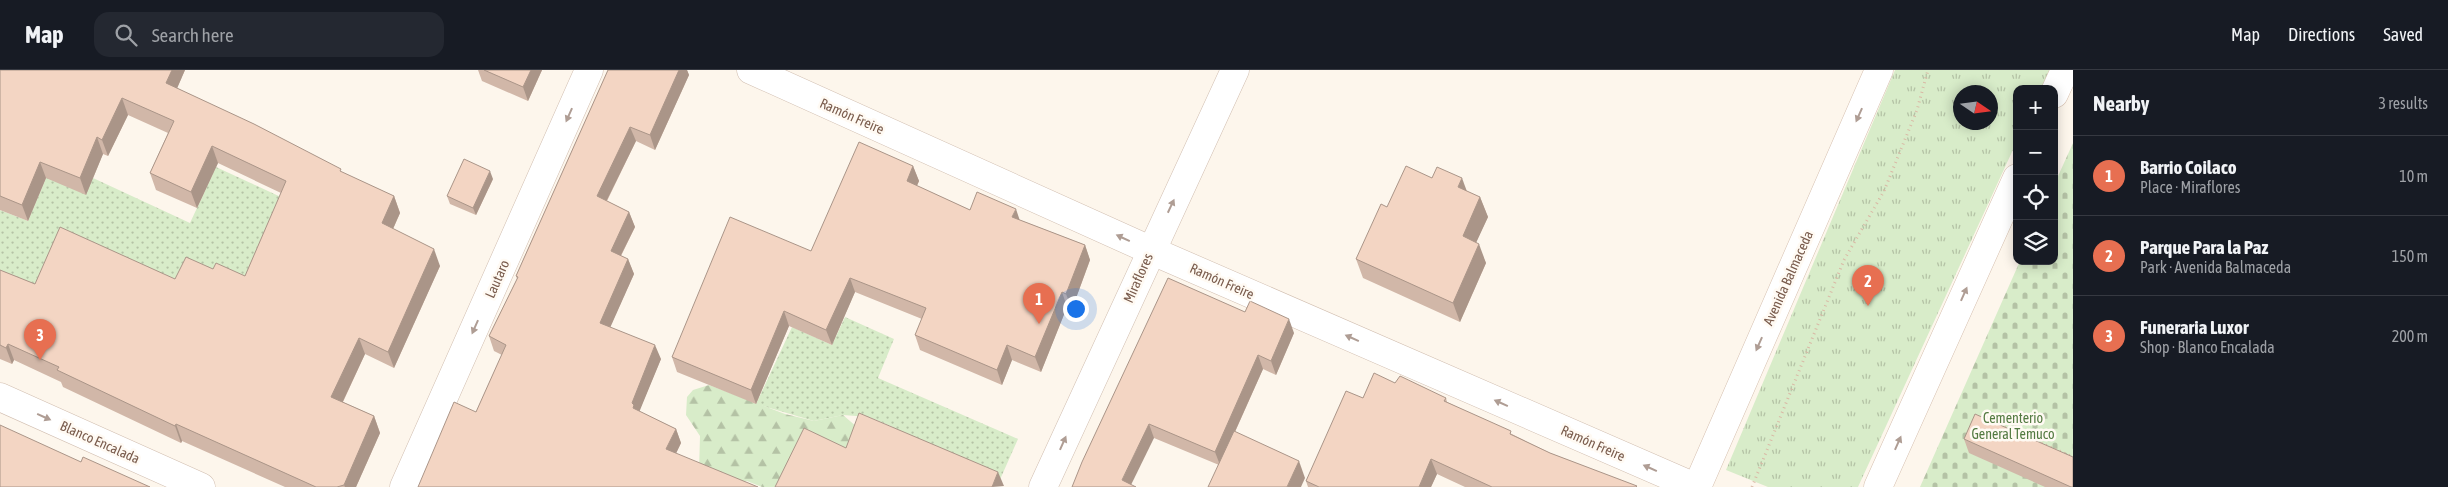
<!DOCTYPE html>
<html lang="en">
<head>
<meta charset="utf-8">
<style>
  body { margin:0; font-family:"Asap Condensed",sans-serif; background:#242831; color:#f1f3f6 }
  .controls { position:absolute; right:15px; top:15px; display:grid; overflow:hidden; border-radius:10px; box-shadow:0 2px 12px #0003 }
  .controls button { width:45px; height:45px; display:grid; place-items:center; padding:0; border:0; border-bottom:1px solid #363941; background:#171b24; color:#f1f3f6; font:25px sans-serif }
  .compass { position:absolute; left:1953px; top:15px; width:45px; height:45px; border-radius:50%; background:#171b24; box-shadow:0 2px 12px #0003; rotate:103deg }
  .you { position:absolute; left:1075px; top:238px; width:18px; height:18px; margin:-12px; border:4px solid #fff; border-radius:50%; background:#1a73e8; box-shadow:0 0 0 8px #1a73e833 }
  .badge { display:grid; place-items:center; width:32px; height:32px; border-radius:50%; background:#e76f51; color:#fff; font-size:16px; font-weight:700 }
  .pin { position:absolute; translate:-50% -41px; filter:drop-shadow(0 1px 2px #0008) }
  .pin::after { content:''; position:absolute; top:26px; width:18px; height:15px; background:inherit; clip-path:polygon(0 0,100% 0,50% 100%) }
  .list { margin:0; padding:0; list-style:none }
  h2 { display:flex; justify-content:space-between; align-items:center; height:65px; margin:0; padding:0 20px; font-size:21px }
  h2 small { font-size:16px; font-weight:400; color:#9ea1a6 }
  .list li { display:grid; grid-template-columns:32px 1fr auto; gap:15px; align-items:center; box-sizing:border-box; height:80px; padding:0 20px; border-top:1px solid #363941 }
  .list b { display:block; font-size:19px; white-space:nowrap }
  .list p { margin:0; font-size:16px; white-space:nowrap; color:#9ea1a6 }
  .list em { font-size:16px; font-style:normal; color:#9ea1a6 }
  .icon { flex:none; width:28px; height:28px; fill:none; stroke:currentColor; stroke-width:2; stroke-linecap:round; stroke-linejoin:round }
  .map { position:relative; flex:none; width:2073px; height:417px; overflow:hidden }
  header { display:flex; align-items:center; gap:30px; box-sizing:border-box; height:70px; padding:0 25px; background:#171b24; border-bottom:1px solid #363941 }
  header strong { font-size:24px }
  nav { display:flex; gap:28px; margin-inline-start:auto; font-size:18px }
  .search { width:350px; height:45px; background:#242831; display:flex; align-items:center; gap:12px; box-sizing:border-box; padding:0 18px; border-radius:15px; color:#9ea1a6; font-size:19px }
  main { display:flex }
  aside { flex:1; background:#171b24 }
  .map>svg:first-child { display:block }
  .grass { fill:url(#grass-dots) }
  .forest { fill:url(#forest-firs) }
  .cemetery { fill:url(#cemetery-stones) }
  .park { fill:url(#park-tufts); fill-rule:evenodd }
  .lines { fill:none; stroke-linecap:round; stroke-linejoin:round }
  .minor-casing { stroke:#d1beb0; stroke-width:29 }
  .tertiary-casing { stroke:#d1beb0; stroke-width:29 }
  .secondary-casing { stroke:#d6c0b0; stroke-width:29 }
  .path { stroke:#d9b8a5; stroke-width:3; stroke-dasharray:1 4; stroke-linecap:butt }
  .minor { stroke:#fff; stroke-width:28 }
  .tertiary { stroke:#fff; stroke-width:28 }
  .secondary { stroke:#fff; stroke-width:28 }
  .wall { fill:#d1b7a8 }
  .shaded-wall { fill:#aa9588 }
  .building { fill:#f3d5c3; stroke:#aa9588 }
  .oneway { fill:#af9d94 }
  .labels { text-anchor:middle; stroke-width:5; stroke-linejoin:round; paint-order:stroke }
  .street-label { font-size:14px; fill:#7a5c4d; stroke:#fffaf3 }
  .park-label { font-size:14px; fill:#537a41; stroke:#fffaf3 }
</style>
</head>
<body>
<header>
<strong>Map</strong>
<div class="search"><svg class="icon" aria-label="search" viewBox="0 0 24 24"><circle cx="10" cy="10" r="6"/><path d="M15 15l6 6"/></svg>Search here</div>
<nav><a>Map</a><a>Directions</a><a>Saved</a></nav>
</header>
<main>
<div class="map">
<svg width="2073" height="417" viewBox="0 0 2073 417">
  <defs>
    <pattern id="grass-dots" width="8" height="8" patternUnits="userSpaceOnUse" patternTransform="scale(1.25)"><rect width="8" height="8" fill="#d8ecc9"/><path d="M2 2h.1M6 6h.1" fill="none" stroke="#b4c2a5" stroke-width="1.8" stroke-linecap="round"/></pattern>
    <pattern id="forest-firs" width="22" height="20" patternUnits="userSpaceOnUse" patternTransform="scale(1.25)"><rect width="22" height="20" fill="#d8ecc9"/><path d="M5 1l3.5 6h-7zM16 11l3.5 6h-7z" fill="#b4c2a5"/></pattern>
    <pattern id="cemetery-stones" width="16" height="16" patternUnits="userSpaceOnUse" patternTransform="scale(1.25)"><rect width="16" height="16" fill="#d8ecc9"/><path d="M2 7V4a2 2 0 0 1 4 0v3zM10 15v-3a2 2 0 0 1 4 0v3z" fill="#b4c2a5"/></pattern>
    <pattern id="park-tufts" width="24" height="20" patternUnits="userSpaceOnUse" patternTransform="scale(1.25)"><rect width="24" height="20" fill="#d8ecc9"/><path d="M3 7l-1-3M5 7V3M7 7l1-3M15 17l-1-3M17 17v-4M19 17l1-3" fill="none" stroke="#b4c2a5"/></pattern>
  </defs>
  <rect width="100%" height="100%" fill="#fdf6ec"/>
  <!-- grass -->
  <g class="grass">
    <polygon points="216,97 283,128 243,219 181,225 41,231 0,214 0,140 28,151 46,108 93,108 190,153"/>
    <polygon points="845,247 894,269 878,308 1018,369 998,414 904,374 893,357 869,347 843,345 814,351 756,334 792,257 832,275"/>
  </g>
  <!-- forest -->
  <polygon class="forest" points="709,315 785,344 814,351 843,345 872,370 792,417 762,417 747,411 738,414 699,401 700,366 686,345 687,327 693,320"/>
  <!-- cemetery -->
  <polygon class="cemetery" points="2073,73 2073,417 1920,417 2020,191 2054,191 2054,115"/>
  <!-- park -->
  <path class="park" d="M1895 0H2050L2041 19H2017V71L1858 417H1768L1726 400ZM1960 22H1990V52H1960Z"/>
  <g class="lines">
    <defs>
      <g id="minor">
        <polyline points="751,0 1150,180 1695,417"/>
        <polyline points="0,327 201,417"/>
        <polyline points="1043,417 1235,0"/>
      </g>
      <polyline id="tertiary" points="404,417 589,0"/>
      <g id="secondary">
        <polyline points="2054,24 2065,0"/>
        <polyline points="1697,417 1879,0"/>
        <polyline points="1878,417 2017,108"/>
      </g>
    </defs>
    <!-- minor casing -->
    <use href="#minor" class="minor-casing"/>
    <!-- tertiary casing -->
    <use href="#tertiary" class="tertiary-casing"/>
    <!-- secondary casing -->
    <use href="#secondary" class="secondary-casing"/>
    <!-- path -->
    <g class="path">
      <polyline points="2000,355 2073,387"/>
      <polyline points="1752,417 1844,190 1884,121 1917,40 1928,0"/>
    </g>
    <!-- minor -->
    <use href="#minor" class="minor"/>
    <!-- tertiary -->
    <use href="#tertiary" class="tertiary"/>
    <!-- secondary -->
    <use href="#secondary" class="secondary"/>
  </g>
  <!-- wall -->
  <g class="wall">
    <polygon points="0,0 185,0 177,18 343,103 394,126 400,143 393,159 440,196 394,298 365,284 343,332 374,346 380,363 356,417 285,417 182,371 181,373 63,317 61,312 14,290 12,294 0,289 0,200 35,214 175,209 213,199 245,206 281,123 218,93 197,138 156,120 150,103 168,63 128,45 108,86 103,84 86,125 46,108 28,151 0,140"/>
    <polygon points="478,0 542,0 528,31 482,11"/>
    <polygon points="608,0 687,0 689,5 655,80 636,71 607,131 629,142 635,157 621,186 628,189 634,204 610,257 661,289 639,341 676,359 681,373 676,383 476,342 502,285 494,281 489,266 517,209 516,206"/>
    <polygon points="913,96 919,111 917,116 970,140 1020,150 1085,175 1090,190 1072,239 1067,237 1041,302 1012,290 1002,315 920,280 915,265 922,249 855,222 832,275 789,256 756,334 677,302 672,287 811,181"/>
    <polygon points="1432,108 1480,127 1488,147 1476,172 1486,193 1460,252 1363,208 1356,189"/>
    <polygon points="493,109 476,145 450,134 447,126"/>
    <polygon points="1245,242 1294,263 1276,305 1263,299 1235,362 1305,408 1219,395 1154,368 1072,417"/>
    <polygon points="1363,328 1446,328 1447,332 1550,383 1637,417 1465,417 1437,404 1431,417 1308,417 1306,411"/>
    <polygon points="1964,369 2073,417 2045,417 1969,383"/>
  </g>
  <!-- shaded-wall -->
  <g class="shaded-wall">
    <polygon points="172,0 185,0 172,30 166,13"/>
    <polygon points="531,0 542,0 528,31 523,17"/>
    <polygon points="679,0 687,0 689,5 655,80 650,65"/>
    <polygon points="122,28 128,45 108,86 102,70"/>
    <polygon points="630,57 636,71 602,140 597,126"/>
    <polygon points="97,67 103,84 86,125 80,108"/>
    <polygon points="212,76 218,93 197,138 191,122"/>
    <polygon points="40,92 46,108 28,151 22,135"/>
    <polygon points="913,96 919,111 912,126 907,111"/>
    <polygon points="490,101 493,109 476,145 473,138"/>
    <polygon points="1462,108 1469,127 1458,117"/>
    <polygon points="394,126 400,143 388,170 382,153"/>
    <polygon points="1480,127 1488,147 1470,186 1463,166"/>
    <polygon points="1016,139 1021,154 1012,147"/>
    <polygon points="629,142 635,157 616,195 611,181"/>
    <polygon points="1479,174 1486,193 1460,252 1453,233"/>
    <polygon points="1085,175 1090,190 1072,239 1066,224"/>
    <polygon points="434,179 440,196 394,298 388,282"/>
    <polygon points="628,189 634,204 606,267 600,253"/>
    <polygon points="850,208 855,222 832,275 826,260"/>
    <polygon points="1062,222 1067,237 1041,302 1035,287"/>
    <polygon points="784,241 789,256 756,334 751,320"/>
    <polygon points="1289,249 1294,263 1276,305 1271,291"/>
    <polygon points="359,268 365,284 337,344 331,327"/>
    <polygon points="8,274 14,290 12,294 6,278"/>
    <polygon points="655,275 661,289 638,345 638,353 632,333"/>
    <polygon points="1007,275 1012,290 1002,315 997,300"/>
    <polygon points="1258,285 1263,299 1220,395 1215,382"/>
    <polygon points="374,346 380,363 356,417 345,417 344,415"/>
    <polygon points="176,354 182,371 181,373 175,356"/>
    <polygon points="1149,354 1154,368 1130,417 1122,410"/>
    <polygon points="676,359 681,373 671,394 666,379"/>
    <polygon points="1431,389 1437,404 1431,417 1419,417"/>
    <polygon points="1299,391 1305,408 1301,417 1287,417"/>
    <polygon points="998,402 1004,416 992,417"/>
  </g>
  <!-- building -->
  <g class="building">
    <polygon points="0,0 172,0 166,13 254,54 341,99 340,101 394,126 382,153 434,179 388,282 359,268 331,327 374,346 344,415 337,417 316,417 176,354 175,356 57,300 59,297 8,274 6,278 0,275 0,200 35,214 60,157 175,209 186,187 213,199 216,193 245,206 286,111 212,76 191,122 150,103 174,51 122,28 102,70 97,67 80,108 40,92 22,135 0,126"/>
    <polygon points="484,0 531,0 523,17"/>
    <polygon points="608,0 679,0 650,65 630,57 597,126 629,142 611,181 628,189 600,253 655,275 632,333 634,335 633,338 676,359 666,379 758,417 418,417 454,332 476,342 506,275 489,266 518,207 516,206"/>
    <polygon points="859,72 913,96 907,111 970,140 977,122 1016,139 1012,147 1085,175 1066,224 1062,222 1035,287 1007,275 997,300 915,265 926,238 850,208 826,260 784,241 751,320 672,287 730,147 811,181"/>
    <polygon points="464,89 490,101 473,138 447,126"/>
    <polygon points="1406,96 1432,108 1437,97 1462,108 1458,117 1480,127 1463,166 1479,174 1453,233 1356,189 1381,134 1387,137"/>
    <polygon points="1168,208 1245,242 1250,231 1289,249 1271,291 1258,285 1215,382 1149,354 1122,410 1136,417 1072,417 1082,392"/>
    <polygon points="1374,303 1395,313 1400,306 1446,328 1444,331 1511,361 1510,364 1550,383 1637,416 1636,417 1492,417 1431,389 1419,417 1319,417 1306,411 1346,321 1363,328"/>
    <polygon points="859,343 998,402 992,417 775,417 804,358 846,378"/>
    <polygon points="1975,344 2073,387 2073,417 2071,417 1964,369"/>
    <polygon points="0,355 81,392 83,387 150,417 0,417"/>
    <polygon points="1234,361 1299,391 1287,417 1208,417"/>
  </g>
  <!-- one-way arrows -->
  <defs><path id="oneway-solid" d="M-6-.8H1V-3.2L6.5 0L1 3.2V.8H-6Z" transform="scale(1.25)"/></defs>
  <g class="oneway">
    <use href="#oneway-solid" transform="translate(569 45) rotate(114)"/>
    <use href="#oneway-solid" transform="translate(1859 45) rotate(114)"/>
    <use href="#oneway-solid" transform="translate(1171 136) rotate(-65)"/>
    <use href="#oneway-solid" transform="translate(1123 168) rotate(-155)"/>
    <use href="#oneway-solid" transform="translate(1964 224) rotate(-66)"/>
    <use href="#oneway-solid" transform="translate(475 257) rotate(114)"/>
    <use href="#oneway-solid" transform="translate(1352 268) rotate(-156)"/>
    <use href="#oneway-solid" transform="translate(1759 274) rotate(114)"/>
    <use href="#oneway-solid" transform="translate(1501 333) rotate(-156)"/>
    <use href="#oneway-solid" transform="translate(44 347) rotate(24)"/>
    <use href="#oneway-solid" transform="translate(1063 373) rotate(-66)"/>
    <use href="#oneway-solid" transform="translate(1898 373) rotate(-66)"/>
    <use href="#oneway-solid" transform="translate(1650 398) rotate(-156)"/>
  </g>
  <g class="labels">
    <!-- street labels -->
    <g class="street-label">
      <text transform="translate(852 46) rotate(24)" y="5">Ramón Freire</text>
      <text transform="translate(1138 208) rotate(-66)" y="5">Miraflores</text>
      <text transform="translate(1788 208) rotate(-66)" y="5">Avenida Balmaceda</text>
      <text transform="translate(497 209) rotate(-66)" y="5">Lautaro</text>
      <text transform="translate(1222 211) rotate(24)" y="5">Ramón Freire</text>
      <text transform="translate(100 372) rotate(24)" y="5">Blanco Encalada</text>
      <text transform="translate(1593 373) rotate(24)" y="5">Ramón Freire</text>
    </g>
    <!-- park labels -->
    <g class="park-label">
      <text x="2013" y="353">Cementerio<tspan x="2013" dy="16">General Temuco</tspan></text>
    </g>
  </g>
</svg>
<div class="controls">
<button>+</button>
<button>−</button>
<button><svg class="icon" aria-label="locate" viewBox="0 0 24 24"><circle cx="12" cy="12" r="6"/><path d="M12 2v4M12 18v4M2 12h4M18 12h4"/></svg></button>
<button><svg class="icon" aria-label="layers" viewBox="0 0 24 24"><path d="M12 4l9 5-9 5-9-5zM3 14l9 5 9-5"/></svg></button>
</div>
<svg class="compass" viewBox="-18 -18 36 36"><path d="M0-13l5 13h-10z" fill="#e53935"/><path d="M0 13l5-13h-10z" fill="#9ea1a6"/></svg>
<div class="you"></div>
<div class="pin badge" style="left:1039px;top:254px">1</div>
<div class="pin badge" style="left:1868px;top:236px">2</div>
<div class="pin badge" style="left:40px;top:290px">3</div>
</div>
<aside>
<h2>Nearby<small>3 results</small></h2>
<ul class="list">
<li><span class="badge">1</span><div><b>Barrio Coilaco</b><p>Place · Miraflores</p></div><em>10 m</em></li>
<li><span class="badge">2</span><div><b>Parque Para la Paz</b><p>Park · Avenida Balmaceda</p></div><em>150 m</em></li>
<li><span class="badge">3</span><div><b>Funeraria Luxor</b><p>Shop · Blanco Encalada</p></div><em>200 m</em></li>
</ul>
</aside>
</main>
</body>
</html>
